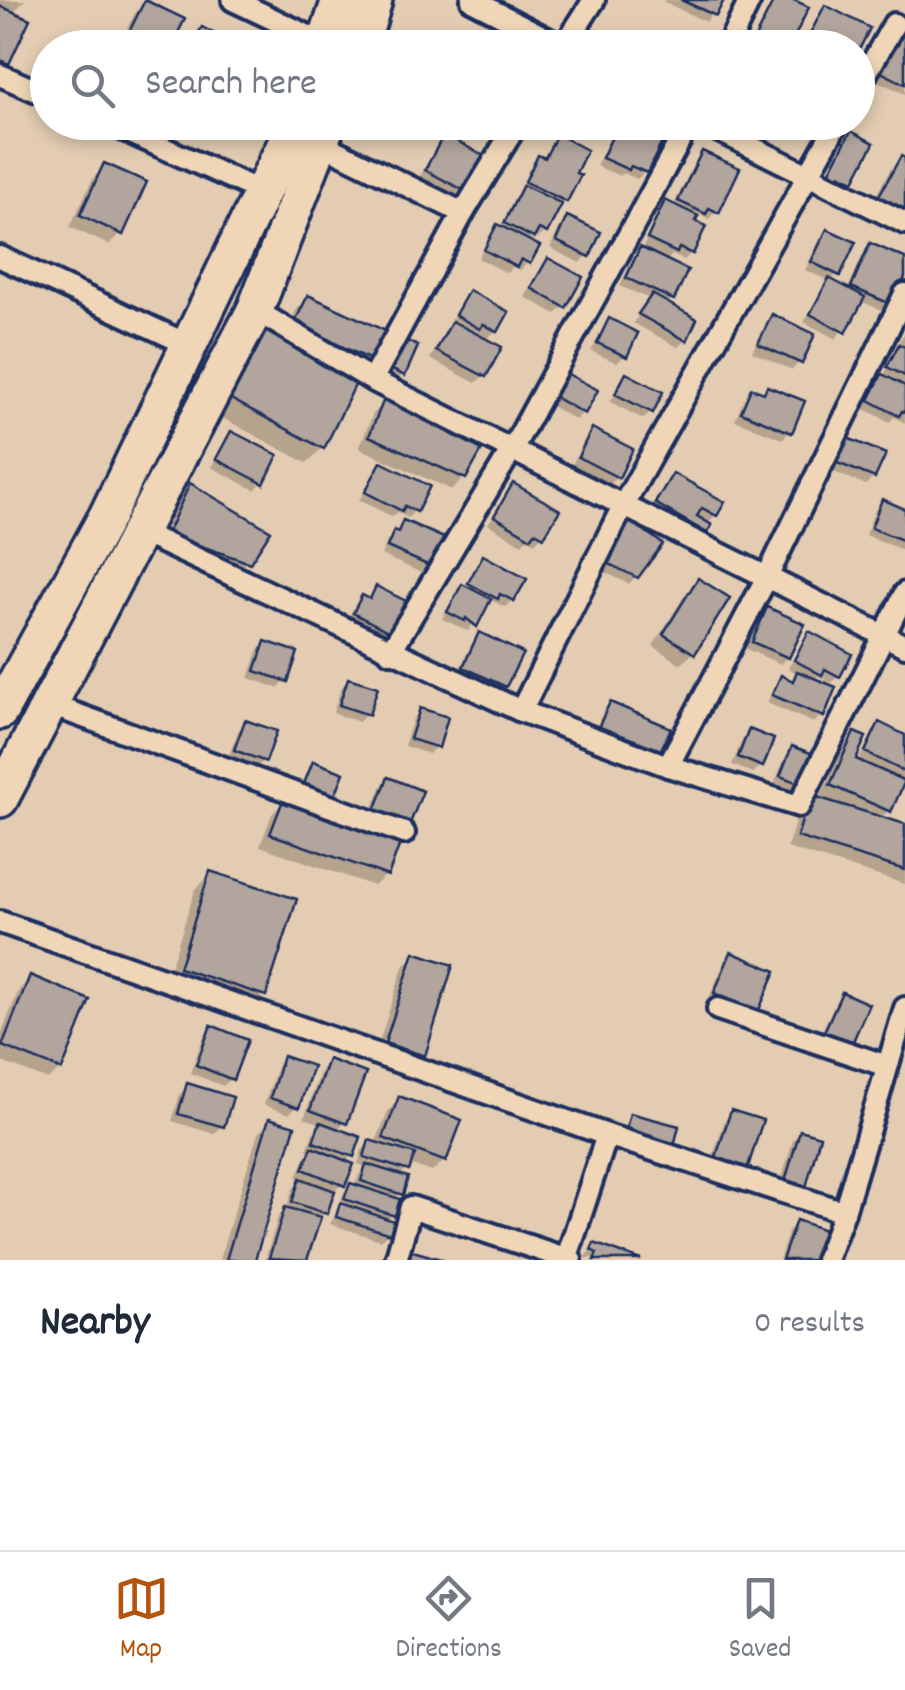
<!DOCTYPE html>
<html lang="en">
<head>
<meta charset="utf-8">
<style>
  body { margin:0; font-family:Dekko,sans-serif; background:#f6f6f7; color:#1f2937 }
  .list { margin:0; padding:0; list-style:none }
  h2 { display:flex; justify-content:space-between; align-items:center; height:130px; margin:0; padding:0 40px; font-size:42px }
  h2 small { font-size:32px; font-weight:400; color:#747a83 }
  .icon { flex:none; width:55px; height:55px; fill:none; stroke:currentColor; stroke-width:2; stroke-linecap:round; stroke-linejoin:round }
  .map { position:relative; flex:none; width:905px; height:1260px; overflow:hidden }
  .search { position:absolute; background:#fff; box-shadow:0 5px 15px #0003; left:30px; right:30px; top:30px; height:110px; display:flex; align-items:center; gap:25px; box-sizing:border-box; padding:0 35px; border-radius:55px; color:#747a83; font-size:38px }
  .sheet { height:290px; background:#fff }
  nav { display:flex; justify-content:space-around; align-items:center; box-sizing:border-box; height:140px; border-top:2px solid #e0e1e3; background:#fff; font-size:28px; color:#747a83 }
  nav a { display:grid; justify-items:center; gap:5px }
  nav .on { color:#b45309 }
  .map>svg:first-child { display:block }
  .shadow { fill:#0003 }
  .building { fill:#b1a59d; stroke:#1b2f5e; stroke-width:2.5 }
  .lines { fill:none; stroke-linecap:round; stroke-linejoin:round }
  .street-casing { stroke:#1b2f5e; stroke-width:28 }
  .highway-casing { stroke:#1b2f5e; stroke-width:42 }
  .street { stroke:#f0d6b7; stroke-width:20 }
  .highway { stroke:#f0d6b7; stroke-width:35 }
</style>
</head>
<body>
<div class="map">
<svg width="905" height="1260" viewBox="0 0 905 1260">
  <rect width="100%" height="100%" fill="#e3ccb2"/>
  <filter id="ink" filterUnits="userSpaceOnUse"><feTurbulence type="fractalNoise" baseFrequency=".01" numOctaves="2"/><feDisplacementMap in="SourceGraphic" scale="20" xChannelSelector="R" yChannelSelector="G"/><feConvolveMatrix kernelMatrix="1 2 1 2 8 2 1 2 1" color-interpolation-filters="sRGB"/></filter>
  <g filter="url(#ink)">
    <!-- shadow -->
    <g class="shadow">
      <polygon points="0,0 25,0 12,14 7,62 0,69"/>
      <polygon points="665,0 721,0 706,22 664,2"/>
      <polygon points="773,0 788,0 786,48 749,48"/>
      <polygon points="147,1 182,20 167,48 117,48 135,13"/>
      <polygon points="825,8 857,48 812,48 815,44 806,40"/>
      <polygon points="905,35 905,94 875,80 887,54"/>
      <polygon points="620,123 645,172 637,179 623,173 620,176 596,166 613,131"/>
      <polygon points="851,134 852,179 845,187 823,181 844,142"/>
      <polygon points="444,137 463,189 455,197 419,178"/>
      <polygon points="557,138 565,201 545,232 538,239 532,237 527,242 528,263 520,270 513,267 507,273 478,258 490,235 500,229 531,165 539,158 543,159"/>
      <polygon points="703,154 716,211 709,219 701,215 694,223 691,253 684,260 672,255 665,262 672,299 666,305 685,340 678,347 633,323 650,299 620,286 633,258 643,248 658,211 665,203 673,207 695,161"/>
      <polygon points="902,159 905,160 904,223 897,230 866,214 890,170"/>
      <polygon points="105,166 120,233 109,245 70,227 93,178"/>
      <polygon points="568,219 588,255 580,263 550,248 560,226"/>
      <polygon points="828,232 837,274 830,282 847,291 863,254 871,246 905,261 905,271 891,303 884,311 860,301 836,339 804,322 829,281 805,270 820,239"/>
      <polygon points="548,261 564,306 556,314 525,297"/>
      <polygon points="469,293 496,330 485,341 484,375 476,383 430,359 462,301"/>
      <polygon points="308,298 403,374 391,386 284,336 297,309"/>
      <polygon points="772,317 799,362 792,370 752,352 765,325"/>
      <polygon points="609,321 625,355 617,363 591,351"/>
      <polygon points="905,332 905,423 894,417 890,422 863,408 884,376 892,354"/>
      <polygon points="248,346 322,448 307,463 215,414"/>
      <polygon points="626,376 651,411 643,419 610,402"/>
      <polygon points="556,382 583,412 576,420 545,403"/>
      <polygon points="767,389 790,432 782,439 735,420 744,399 752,391 761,395"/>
      <polygon points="385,402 464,478 452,490 359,448 373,414"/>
      <polygon points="593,431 617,477 609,484 572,465 585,439"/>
      <polygon points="231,434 262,482 255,490 211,467"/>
      <polygon points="838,448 873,477 866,485 829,470"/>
      <polygon points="381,465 415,510 408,518 397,512 393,517 359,500"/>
      <polygon points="673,476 715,514 698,539 649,512"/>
      <polygon points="190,486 248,561 236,573 158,546 179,497"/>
      <polygon points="513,486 542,535 535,543 527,538 522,544 488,524"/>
      <polygon points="882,502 905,511 905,551 865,535 875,510"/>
      <polygon points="404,523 432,566 424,574 381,555 387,541"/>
      <polygon points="620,529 636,576 629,584 596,568"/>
      <polygon points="483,558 512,600 505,607 493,601 486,604 468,631 442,619 455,594 464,588"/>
      <polygon points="698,581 693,653 681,664 653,646 686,593"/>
      <polygon points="377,589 410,606 389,642 347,621 355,605 363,598 368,600"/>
      <polygon points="768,610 787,657 780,664 746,649 760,618"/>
      <polygon points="810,634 838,676 831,683 818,676 813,681 821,715 814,723 767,703 774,686 781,678 790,682 798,674 788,668"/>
      <polygon points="480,635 504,686 496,693 457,675 472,643"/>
      <polygon points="266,644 286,680 278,688 249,678 258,651"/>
      <polygon points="349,680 366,714 359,722 333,713 341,688"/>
      <polygon points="610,705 657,753 592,736 603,712"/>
      <polygon points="421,711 436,746 429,754 404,746 413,719"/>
      <polygon points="246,723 264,760 256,768 228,758 238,731"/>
      <polygon points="880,725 905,737 905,783 902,781 889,810 880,819 905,827 905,884 787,848 799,810 819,800 843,747 855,735 853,760 858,762 872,733"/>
      <polygon points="750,732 761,766 753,773 732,765 742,740"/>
      <polygon points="793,749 802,784 794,792 774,784 786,756"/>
      <polygon points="388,780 420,792 368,820 381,787"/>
      <polygon points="284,802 386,875 374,886 260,846 272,814"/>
      <polygon points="211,874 263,995 248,1010 165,984 195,890"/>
      <polygon points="415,955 422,1054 411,1066 375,1055 403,967"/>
      <polygon points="732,955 756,1010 749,1018 708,1001 724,963"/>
      <polygon points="30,978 60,1069 48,1080 0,1061 0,1037 19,990"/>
      <polygon points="842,995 866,1005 817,1042 835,1003"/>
      <polygon points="212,1028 231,1078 223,1086 190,1073 204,1036"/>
      <polygon points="284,1059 297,1106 289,1114 264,1105 277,1067"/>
      <polygon points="329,1062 345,1122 336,1131 352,1156 344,1163 343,1184 333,1191 325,1213 317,1221 305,1260 265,1260 278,1217 286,1209 293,1189 303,1179 297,1177 305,1158 311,1151 307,1150 313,1133 322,1124 304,1118 321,1070"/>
      <polygon points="188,1086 222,1126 214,1134 172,1121 180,1094"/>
      <polygon points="400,1099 444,1161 432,1172 409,1164 400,1177 401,1193 394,1200 393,1214 386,1221 388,1233 380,1240 330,1224 340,1207 343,1193 350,1185 355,1187 359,1174 367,1167 358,1164 362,1150 370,1143 375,1144 388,1111"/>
      <polygon points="732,1113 737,1176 709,1167 725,1120"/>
      <polygon points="270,1121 252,1260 219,1260 258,1133"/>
      <polygon points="801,1133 817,1138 778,1192 793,1140"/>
      <polygon points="797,1222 812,1260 779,1260 789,1230"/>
      <polygon points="594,1246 634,1260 585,1258"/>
    </g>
    <!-- building -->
    <g class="building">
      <polygon points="145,0 185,19 170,48 121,48"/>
      <polygon points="681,0 724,0 716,16"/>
      <polygon points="774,0 794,0 809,7 789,48 764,48 753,42"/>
      <polygon points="825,5 870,28 858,52 858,48 842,48 811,32"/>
      <polygon points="0,6 30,19 9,64 0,60"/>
      <polygon points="202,27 238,46 238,48 190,48"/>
      <polygon points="904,32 905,32 905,84 881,72 894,43 898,45"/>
      <polygon points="619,122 663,140 647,173 631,166 629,170 602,158"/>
      <polygon points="851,131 874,143 854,181 840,174 838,177 829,173"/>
      <polygon points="444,134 484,156 465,191 425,170"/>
      <polygon points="557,134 587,150 576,173 581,175 567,202 525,182 538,155 545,158"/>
      <polygon points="702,151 740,168 719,213 709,208 706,214 678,201"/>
      <polygon points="901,156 905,158 905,217 876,201"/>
      <polygon points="104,163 147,182 123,235 80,215"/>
      <polygon points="523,185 562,204 547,233 539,229 534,238 504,223"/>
      <polygon points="665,200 698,216 695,221 706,226 693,254 679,248 677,253 647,239"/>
      <polygon points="567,216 601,232 590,257 556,241"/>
      <polygon points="497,224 540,246 530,264 521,259 517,267 484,250"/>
      <polygon points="827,229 856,242 840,276 811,262"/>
      <polygon points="870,243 905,258 905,277 893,305 851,287"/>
      <polygon points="640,247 688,270 674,300 626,278"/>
      <polygon points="548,258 583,277 566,308 531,288"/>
      <polygon points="829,278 865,297 846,333 810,314"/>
      <polygon points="469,290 509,312 498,332 483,324 480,329 455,315"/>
      <polygon points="652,294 697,319 687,341 638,314"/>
      <polygon points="308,295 418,346 405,376 294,324"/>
      <polygon points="772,314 815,334 802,364 758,344"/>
      <polygon points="609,318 638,333 627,357 597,343"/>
      <polygon points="452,321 502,347 486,377 436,351"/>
      <polygon points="263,327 358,379 324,449 229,398"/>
      <polygon points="899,344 905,347 905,376 887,367"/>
      <polygon points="564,372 598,390 585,414 551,395"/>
      <polygon points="626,373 663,392 653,413 615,394"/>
      <polygon points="882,374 905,386 905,412 902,411 899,416 869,400"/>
      <polygon points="767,386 805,401 792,433 741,412 751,388 764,393"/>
      <polygon points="384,399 482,450 466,479 369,436"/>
      <polygon points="592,428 633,449 619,478 578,457"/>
      <polygon points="231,431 278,455 264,484 216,459"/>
      <polygon points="845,437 886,454 875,478 835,462"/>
      <polygon points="381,462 430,486 417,512 405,506 402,511 365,492"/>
      <polygon points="673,473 725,502 717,516 702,508 697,516 712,525 707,533 655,503"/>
      <polygon points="190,483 271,531 250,563 167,534"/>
      <polygon points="513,483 560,510 544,537 535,532 531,538 494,516"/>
      <polygon points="882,499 905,509 905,541 871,528"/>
      <polygon points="627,518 663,544 638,578 601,560"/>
      <polygon points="403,520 446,539 434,568 387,547 394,530 398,532"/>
      <polygon points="483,555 527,579 514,601 500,594 498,599 468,583"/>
      <polygon points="698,578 730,598 695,654 663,634"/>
      <polygon points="462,584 491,599 477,627 466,618 465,621 447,612"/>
      <polygon points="376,586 414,605 398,636 353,613 362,595 370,599"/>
      <polygon points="767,607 805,624 789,658 752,642"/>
      <polygon points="809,631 852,654 840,677 825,669 822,675 794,660"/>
      <polygon points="479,632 523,653 506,687 463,667"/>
      <polygon points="265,641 298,652 288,682 255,671"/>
      <polygon points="797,671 836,687 824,717 772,695 781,675 793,681"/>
      <polygon points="348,678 378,687 369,715 339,705"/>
      <polygon points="610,702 671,728 659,754 598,728"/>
      <polygon points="420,708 448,717 439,748 410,739"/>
      <polygon points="245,720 277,731 266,762 234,750"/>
      <polygon points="879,722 905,735 905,772 865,752"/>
      <polygon points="749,729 774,739 763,767 738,757"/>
      <polygon points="854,732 866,737 856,759 905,781 891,812 830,785"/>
      <polygon points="792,746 816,755 804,785 780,776"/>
      <polygon points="313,761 344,773 332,803 301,791"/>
      <polygon points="388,777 423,791 409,826 374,813"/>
      <polygon points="810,795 905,824 905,870 797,837"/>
      <polygon points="283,800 401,841 388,876 270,834"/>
      <polygon points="210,871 297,899 266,996 179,968"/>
      <polygon points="414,952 453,965 425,1056 385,1043"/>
      <polygon points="731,952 776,971 758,1012 714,993"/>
      <polygon points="30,975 90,1000 62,1070 2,1046"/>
      <polygon points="842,992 869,1004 851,1046 823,1034"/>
      <polygon points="211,1025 248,1040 233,1080 196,1065"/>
      <polygon points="283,1056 313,1066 299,1108 270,1098"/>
      <polygon points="328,1059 366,1073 347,1124 310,1110"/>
      <polygon points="187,1083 233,1097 224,1127 178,1114"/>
      <polygon points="399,1096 462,1120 446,1162 383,1138"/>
      <polygon points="731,1110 763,1120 747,1170 715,1160"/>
      <polygon points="630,1113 679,1126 674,1146 625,1133"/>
      <polygon points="269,1118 295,1126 255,1260 226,1260"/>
      <polygon points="320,1122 361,1137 354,1157 313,1142"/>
      <polygon points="800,1130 820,1136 805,1191 784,1185"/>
      <polygon points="369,1140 415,1154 409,1171 364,1157"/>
      <polygon points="312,1147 354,1164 345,1186 303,1169"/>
      <polygon points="366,1164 408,1177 403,1195 361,1181"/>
      <polygon points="300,1178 335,1191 327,1214 292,1202"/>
      <polygon points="350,1183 400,1199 395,1216 344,1199"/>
      <polygon points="340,1203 394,1221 390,1234 336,1217"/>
      <polygon points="285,1207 321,1217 307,1260 269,1258"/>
      <polygon points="796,1220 825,1230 815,1260 782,1260"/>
      <polygon points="594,1243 641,1260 594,1260 597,1253 591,1250"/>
      <polygon points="406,1249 444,1260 403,1260"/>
    </g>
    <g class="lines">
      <defs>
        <g id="street">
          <polyline points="233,0 325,44"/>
          <polyline points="472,0 565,48"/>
          <polyline points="563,48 594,0"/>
          <polyline points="727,48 750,0"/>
          <polyline points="0,75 48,96"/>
          <polyline points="858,88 894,24"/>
          <polyline points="106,122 264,193"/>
          <polyline points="701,122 905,223"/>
          <polyline points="320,143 463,213"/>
          <polyline points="0,257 191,346"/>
          <polyline points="255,310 372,380 905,646"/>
          <polyline points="372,380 463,213 518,122"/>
          <polyline points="140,532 521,711 668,766 799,806 905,593"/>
          <polyline points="390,652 513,448 690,122"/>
          <polyline points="48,704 404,833"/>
          <polyline points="521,711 624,504 838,122"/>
          <polyline points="668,766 767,577 905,294"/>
          <polyline points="0,922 607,1135 566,1260"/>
          <polyline points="718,1009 887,1066"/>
          <polyline points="607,1135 844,1212"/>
          <polyline points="396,1260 411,1207 571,1260"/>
          <polyline points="826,1260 844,1212 905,1008"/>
        </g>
        <g id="highway">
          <polyline points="324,48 340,0"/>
          <polyline points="360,48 374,0"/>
          <polyline points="0,711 107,516 296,122"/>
          <polyline points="0,799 255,310 328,122"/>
        </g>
      </defs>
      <!-- street casing -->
      <use href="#street" class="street-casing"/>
      <!-- highway casing -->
      <use href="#highway" class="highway-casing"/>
      <!-- street -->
      <use href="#street" class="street"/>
      <!-- highway -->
      <use href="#highway" class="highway"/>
    </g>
  </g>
</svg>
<div class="search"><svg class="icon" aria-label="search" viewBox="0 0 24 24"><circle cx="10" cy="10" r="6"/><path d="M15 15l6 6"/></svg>Search here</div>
</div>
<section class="sheet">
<h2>Nearby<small>0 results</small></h2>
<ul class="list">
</ul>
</section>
<nav>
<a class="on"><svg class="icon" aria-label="map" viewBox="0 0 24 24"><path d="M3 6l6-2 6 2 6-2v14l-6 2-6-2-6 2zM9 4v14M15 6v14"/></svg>Map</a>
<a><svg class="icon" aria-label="directions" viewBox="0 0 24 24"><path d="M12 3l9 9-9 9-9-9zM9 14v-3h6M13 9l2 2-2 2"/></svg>Directions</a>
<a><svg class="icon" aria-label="saved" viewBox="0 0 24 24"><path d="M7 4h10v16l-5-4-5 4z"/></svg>Saved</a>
</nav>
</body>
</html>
